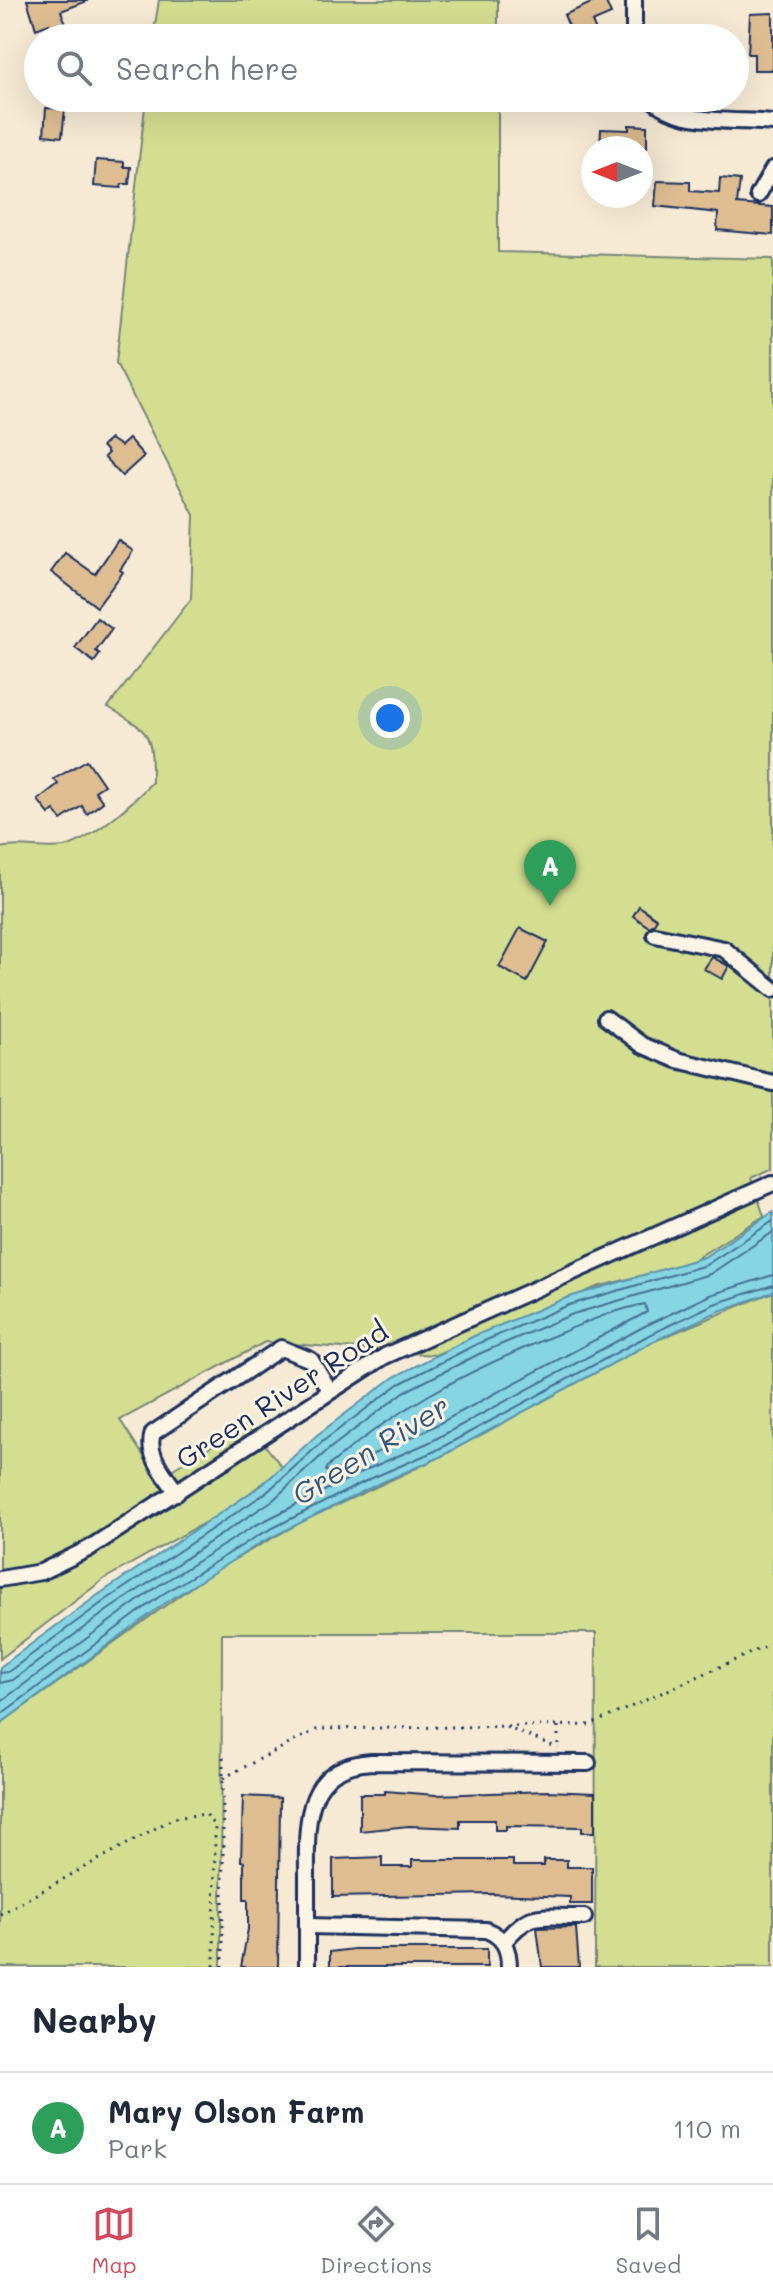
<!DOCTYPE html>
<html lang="en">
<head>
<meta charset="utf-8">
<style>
  body { margin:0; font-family:Mali,sans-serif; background:#f6f6f7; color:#1f2937 }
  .compass { position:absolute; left:581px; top:136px; width:72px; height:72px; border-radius:50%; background:#fff; box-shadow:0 8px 32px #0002; rotate:270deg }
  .you { position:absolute; left:390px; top:718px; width:28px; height:28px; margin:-20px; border:6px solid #fff; border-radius:50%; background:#1a73e8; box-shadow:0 0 0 12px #1a73e833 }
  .badge { display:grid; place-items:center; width:52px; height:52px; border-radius:50%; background:#d1495b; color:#fff; font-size:26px; font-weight:700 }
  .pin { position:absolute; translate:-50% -66px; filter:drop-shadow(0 2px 4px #0008) }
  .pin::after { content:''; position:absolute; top:42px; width:28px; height:24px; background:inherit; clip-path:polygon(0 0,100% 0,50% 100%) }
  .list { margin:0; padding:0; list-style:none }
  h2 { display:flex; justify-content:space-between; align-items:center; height:104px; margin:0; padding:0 32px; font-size:34px }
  h2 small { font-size:26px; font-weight:400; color:#747a83 }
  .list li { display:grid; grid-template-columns:52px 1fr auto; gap:24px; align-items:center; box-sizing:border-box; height:112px; padding:0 32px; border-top:2px solid #e0e1e3 }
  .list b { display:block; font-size:30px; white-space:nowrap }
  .list p { margin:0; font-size:26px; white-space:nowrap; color:#747a83 }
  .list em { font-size:26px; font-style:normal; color:#747a83 }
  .icon { flex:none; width:44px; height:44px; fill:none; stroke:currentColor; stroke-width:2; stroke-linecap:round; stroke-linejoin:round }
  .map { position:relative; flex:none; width:773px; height:1967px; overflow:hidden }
  .search { position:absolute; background:#fff; box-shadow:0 8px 32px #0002; left:24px; right:24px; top:24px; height:88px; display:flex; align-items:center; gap:20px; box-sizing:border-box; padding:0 28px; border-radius:44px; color:#747a83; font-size:30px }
  .sheet { height:216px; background:#fff }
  nav { display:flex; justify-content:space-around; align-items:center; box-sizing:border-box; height:112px; border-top:2px solid #e0e1e3; background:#fff; font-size:22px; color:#747a83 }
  nav a { display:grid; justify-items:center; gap:4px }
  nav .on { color:#d1495b }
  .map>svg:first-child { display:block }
  .green { fill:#d3de91; stroke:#778678; stroke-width:2 }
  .water { fill:#86d5e3; stroke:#5b93ae; stroke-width:2 }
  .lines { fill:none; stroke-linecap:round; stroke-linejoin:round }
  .shore { stroke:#467193; stroke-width:2 }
  .building { fill:#debd91; stroke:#1b2f5e; stroke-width:2 }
  .minor-casing { stroke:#1b2f5e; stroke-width:20 }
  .path { stroke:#1b2f5e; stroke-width:3; stroke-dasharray:2 6; stroke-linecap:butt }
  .minor { stroke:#fcf5e5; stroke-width:14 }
  .labels { text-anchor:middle; stroke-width:6; stroke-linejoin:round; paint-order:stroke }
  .street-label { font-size:28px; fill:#1b2f5e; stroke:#fcf5e5 }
  .water-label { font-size:30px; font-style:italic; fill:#36587f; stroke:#fcf5e5 }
</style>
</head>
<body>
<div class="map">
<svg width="773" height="1967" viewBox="0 0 773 1967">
  <rect width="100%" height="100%" fill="#f6ead4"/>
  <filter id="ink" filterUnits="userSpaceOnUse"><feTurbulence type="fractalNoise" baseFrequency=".0125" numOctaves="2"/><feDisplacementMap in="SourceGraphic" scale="16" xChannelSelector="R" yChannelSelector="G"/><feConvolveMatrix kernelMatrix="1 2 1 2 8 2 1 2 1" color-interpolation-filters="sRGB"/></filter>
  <g filter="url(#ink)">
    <!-- green -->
    <g class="green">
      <polygon points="159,0 498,0 498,38 153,38"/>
      <path d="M146 98H498V252L773 259V1168L751 1178 764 1216 687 1264 597 1287 435 1355 265 1342 120 1420 158 1478 248 1424 283 1468 227 1510 104 1579 0 1659V848C20 843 42 850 63 847 87 844 135 801 152 782 152 733 151 732 108 707L191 599 194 515 116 363Z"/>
      <polygon points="773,1292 773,1967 595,1967 596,1633 222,1633 221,1967 0,1967 0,1724 215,1570 307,1519 438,1458 652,1342"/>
    </g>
    <!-- water -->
    <polygon class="water" points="773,1212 773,1292 717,1312 652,1342 438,1458 376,1485 262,1542 168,1601 0,1724 0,1667 98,1595 262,1485 317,1435 394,1377 474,1336 566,1298 704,1257"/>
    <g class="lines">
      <!-- shore -->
      <g class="shore">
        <path d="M645 1304 647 1312 425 1431 331 1473 326 1471 327 1467C395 1409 460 1375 541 1341 575 1327 609 1311 645 1304Z"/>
        <polyline points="0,1673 8,1672 103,1602 267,1492 322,1442 399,1384 477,1344 569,1305 706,1265 773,1221"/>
        <polyline points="0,1683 13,1680 108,1610 273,1500 329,1449 404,1392 481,1353 573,1314 710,1274 773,1232"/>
        <polyline points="0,1702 158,1586 254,1526 368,1469 430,1442 645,1326 710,1295 773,1275"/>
        <polyline points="0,1715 163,1594 259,1535 372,1478 435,1451 649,1335 714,1304 773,1285"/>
      </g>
    </g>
    <!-- building -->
    <g class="building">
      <polygon points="27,0 87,0 87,1 61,11 66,24 51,30 49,24 36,29"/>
      <polygon points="598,0 605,0 611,14 592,22 599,38 574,38 564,15"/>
      <polygon points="773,13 773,70 754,70 754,54 748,54 750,14"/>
      <polygon points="46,108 65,109 62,137 44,135"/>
      <polygon points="629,125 647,126 647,148 600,148 601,129 629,130"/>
      <polygon points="96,160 124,162 124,167 131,167 129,184 122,184 121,188 94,186"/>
      <polygon points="720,178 740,180 737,204 773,207 773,235 717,230 718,213 655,206 657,181 690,182 690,191 719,193"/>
      <polygon points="110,439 121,446 129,439 144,456 122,476 104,457 108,453 102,446"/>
      <polygon points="118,540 133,551 120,570 123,572 97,607 51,572 65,553 95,574"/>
      <polygon points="97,618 112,629 96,651 100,654 94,662 75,648"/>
      <polygon points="87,760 104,785 95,791 103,802 87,814 82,806 61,820 54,810 49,814 38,800 58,784 54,779"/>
      <polygon points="639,906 657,919 653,925 649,927 633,916"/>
      <polygon points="520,928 548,942 527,982 499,967"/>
      <polygon points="712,957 729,966 722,979 704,969"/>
      <polygon points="385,1791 436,1795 547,1791 595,1793 595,1832 582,1832 582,1827 506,1826 506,1830 495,1830 495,1820 460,1820 460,1828 409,1826 360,1831 360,1794 385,1794"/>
      <polygon points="243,1796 280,1798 278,1967 241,1967 248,1929 248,1899 244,1899 244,1862 241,1861"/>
      <polygon points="382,1857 382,1867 412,1867 412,1860 513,1860 513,1866 544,1866 544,1860 567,1860 567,1867 592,1867 592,1904 570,1904 570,1897 491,1894 333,1897 333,1859"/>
      <polygon points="576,1927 579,1967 542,1967 537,1928"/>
      <polygon points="354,1949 487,1949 487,1967 330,1967 330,1952"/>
    </g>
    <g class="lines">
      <defs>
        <g id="minor">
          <polyline points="634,38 634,0"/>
          <path d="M651 98C679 126 735 119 773 123"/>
          <polyline points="758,195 773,169"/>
          <polyline points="655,935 724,949 773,989"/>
          <polyline points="606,1018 642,1045 677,1060 773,1083"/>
          <path d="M177 1493C166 1475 145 1455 153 1433L281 1348 311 1360 329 1390"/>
          <polyline points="0,1579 41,1572 88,1549 385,1356 773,1183"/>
          <path d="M307 1926 486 1930C504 1937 509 1949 509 1967"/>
          <path d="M504 1942C531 1908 543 1918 584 1917"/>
          <path d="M307 1967C307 1938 307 1909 307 1880 307 1827 301 1767 371 1762L588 1763"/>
        </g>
      </defs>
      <!-- minor casing -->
      <use href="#minor" class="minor-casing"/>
      <!-- path -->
      <g class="path">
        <polyline points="558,1726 558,1747"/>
        <polyline points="506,1727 558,1748"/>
        <polyline points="223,1778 318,1729 590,1725 773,1643"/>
        <polyline points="0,1914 174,1818 206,1814 215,1827 214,1967"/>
        <polyline points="223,1967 223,1756"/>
      </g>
      <!-- minor -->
      <use href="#minor" class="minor"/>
    </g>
  </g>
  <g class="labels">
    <!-- street labels -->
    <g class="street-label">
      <text transform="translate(282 1395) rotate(-33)" y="10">Green River Road</text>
    </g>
    <!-- water labels -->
    <g class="water-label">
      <text transform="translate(371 1451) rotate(-32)" y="10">Green River</text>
    </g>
  </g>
</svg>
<svg class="compass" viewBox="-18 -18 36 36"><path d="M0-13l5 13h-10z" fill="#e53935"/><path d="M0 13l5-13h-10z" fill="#747a83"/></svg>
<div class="you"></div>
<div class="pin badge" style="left:550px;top:906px;background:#2e9e5b">A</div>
<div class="search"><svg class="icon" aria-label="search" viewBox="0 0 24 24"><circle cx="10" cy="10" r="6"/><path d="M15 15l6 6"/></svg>Search here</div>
</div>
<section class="sheet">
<h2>Nearby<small></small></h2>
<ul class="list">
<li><span class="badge" style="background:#2e9e5b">A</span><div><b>Mary Olson Farm</b><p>Park</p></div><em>110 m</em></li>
</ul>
</section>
<nav>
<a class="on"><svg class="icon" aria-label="map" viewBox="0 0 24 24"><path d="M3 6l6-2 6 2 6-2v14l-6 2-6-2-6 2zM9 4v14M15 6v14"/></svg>Map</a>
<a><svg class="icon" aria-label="directions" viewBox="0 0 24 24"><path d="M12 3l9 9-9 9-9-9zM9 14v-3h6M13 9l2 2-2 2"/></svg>Directions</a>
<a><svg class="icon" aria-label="saved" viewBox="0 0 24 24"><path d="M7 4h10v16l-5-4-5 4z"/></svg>Saved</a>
</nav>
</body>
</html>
